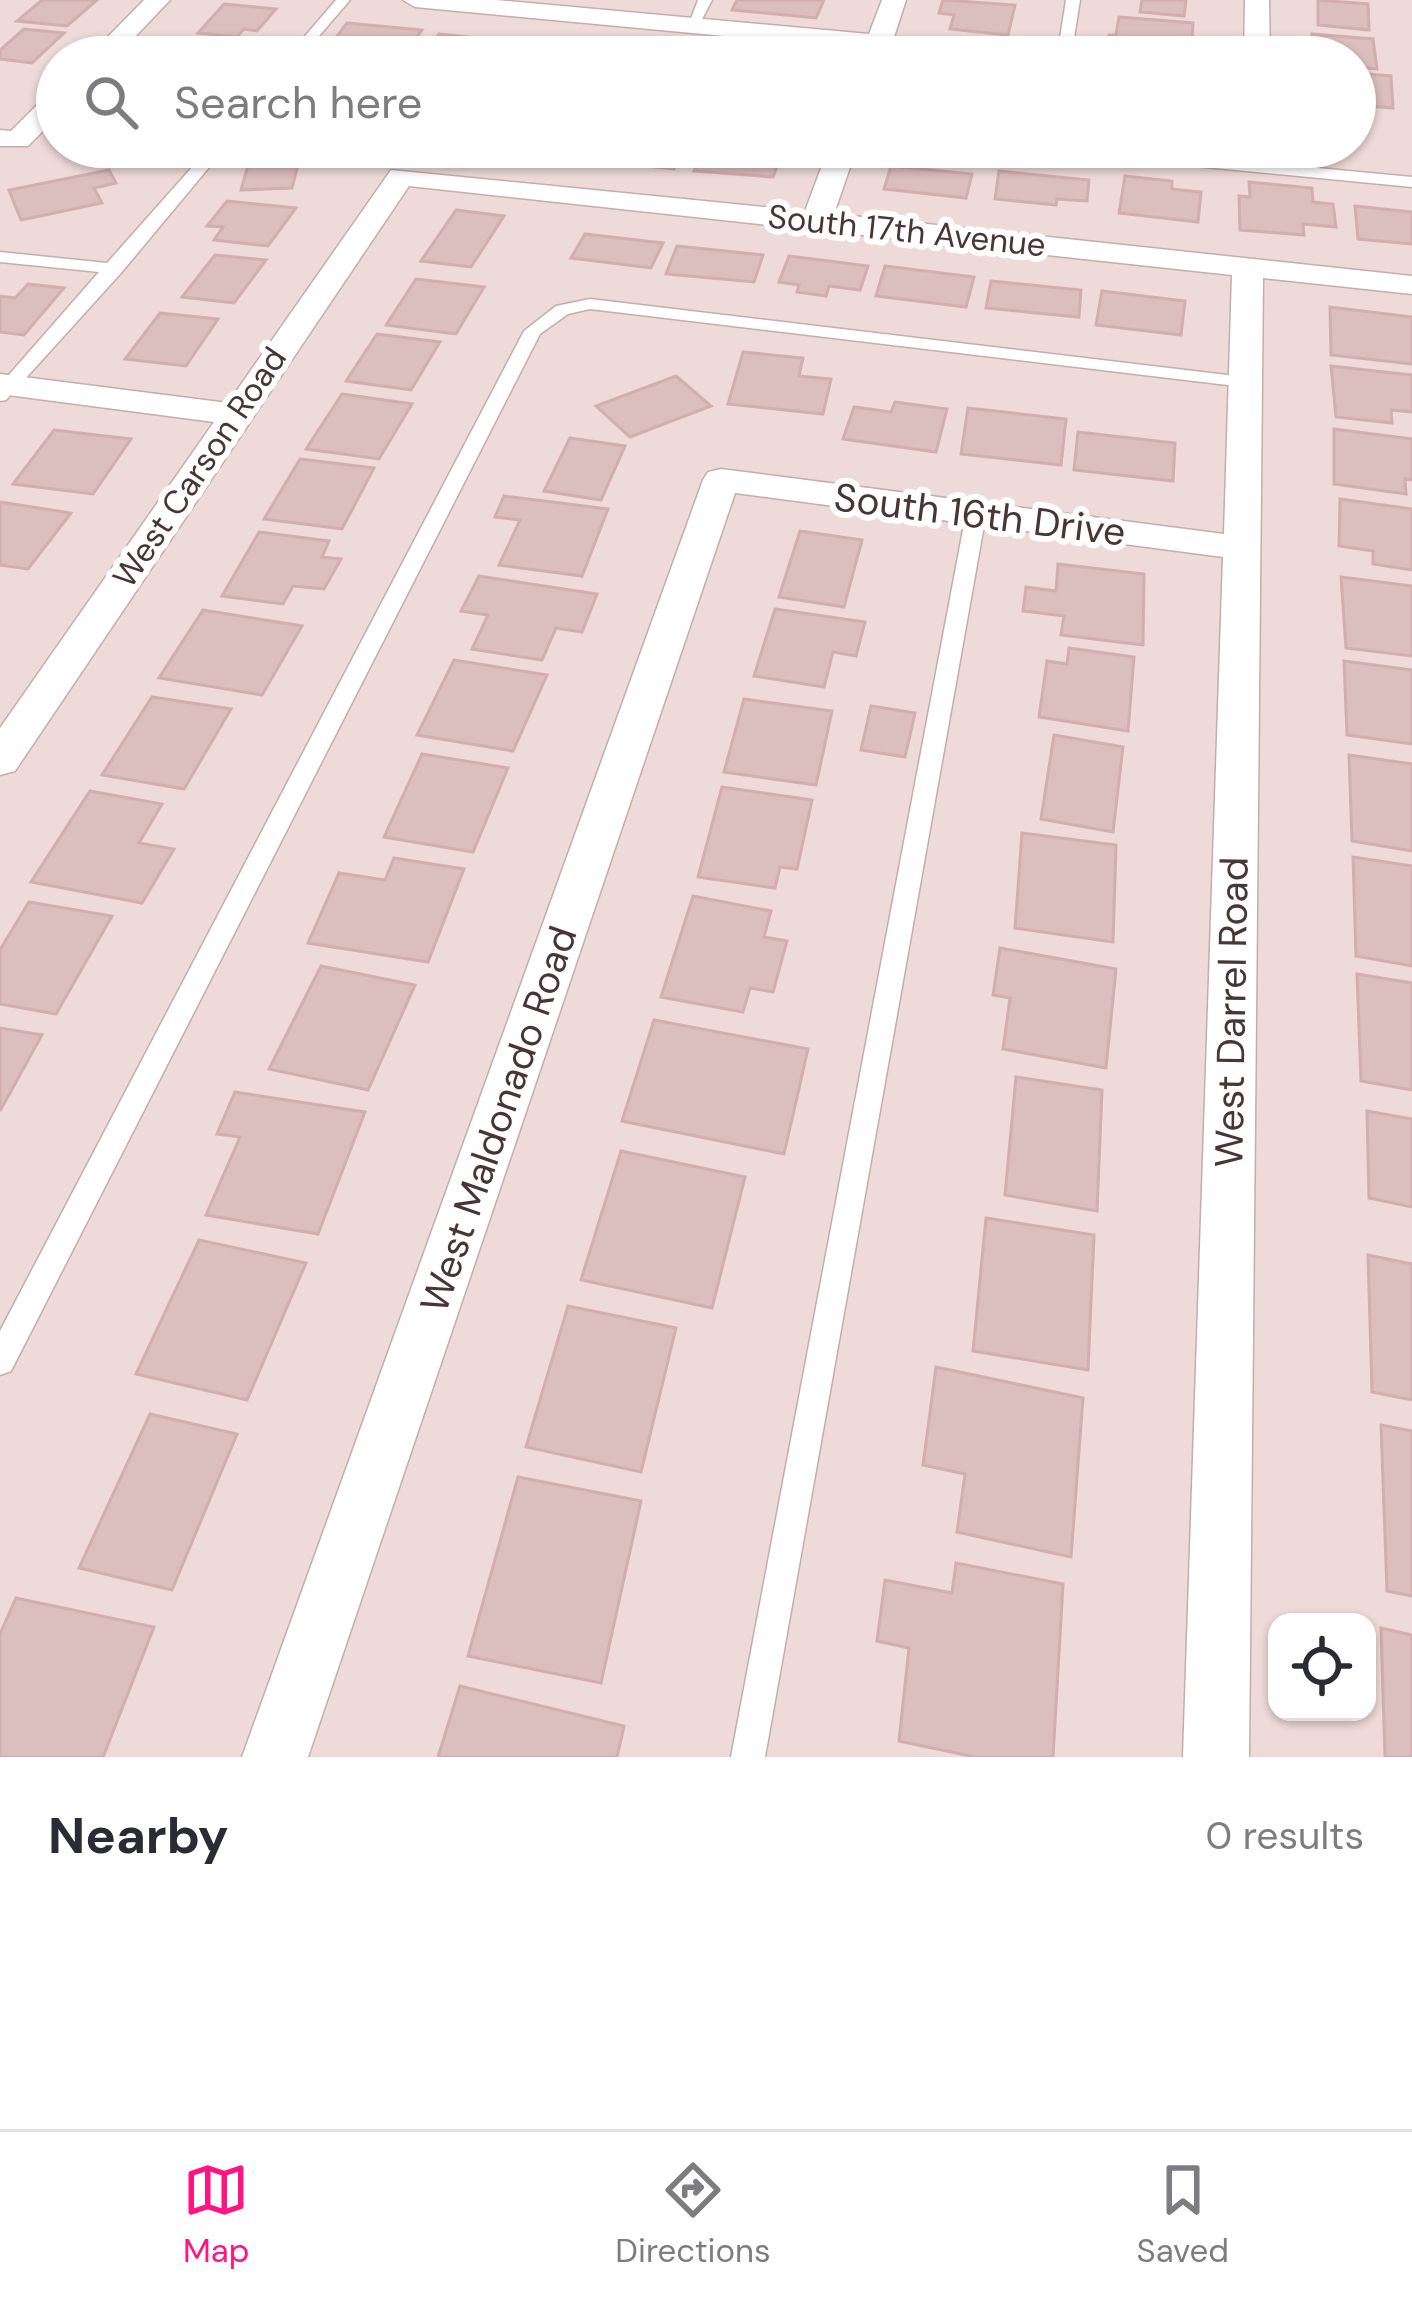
<!DOCTYPE html>
<html lang="en">
<head>
<meta charset="utf-8">
<style>
  body { margin:0; font-family:"DM Sans",sans-serif; background:#f7f7f7; color:#2b2b33 }
  .controls { position:absolute; right:36px; bottom:36px; display:grid; overflow:hidden; border-radius:24px; box-shadow:0 3px 9px #0004 }
  .controls button { width:108px; height:108px; display:grid; place-items:center; padding:0; border:0; border-bottom:3px solid #e1e1e2; background:#fff; color:#2b2b33; font:60px sans-serif }
  .list { margin:0; padding:0; list-style:none }
  h2 { display:flex; justify-content:space-between; align-items:center; height:156px; margin:0; padding:0 48px; font-size:51px }
  h2 small { font-size:39px; font-weight:400; color:#7c7c81 }
  .icon { flex:none; width:66px; height:66px; fill:none; stroke:currentColor; stroke-width:2; stroke-linecap:round; stroke-linejoin:round }
  .map { position:relative; flex:none; width:1412px; height:1757px; overflow:hidden }
  .search { position:absolute; background:#fff; box-shadow:0 3px 9px #0004; left:36px; right:36px; top:36px; height:132px; display:flex; align-items:center; gap:30px; box-sizing:border-box; padding:0 42px; border-radius:66px; color:#7c7c81; font-size:45px }
  .sheet { height:372px; background:#fff }
  nav { display:flex; justify-content:space-around; align-items:center; box-sizing:border-box; height:168px; border-top:3px solid #e1e1e2; background:#fff; font-size:33px; color:#7c7c81 }
  nav a { display:grid; justify-items:center; gap:6px }
  nav .on { color:#ff1481 }
  .map>svg:first-child { display:block }
  .residential { fill:#eedad8; fill-rule:evenodd }
  .building { fill:#dbbebe; stroke:#d3aeae; stroke-width:3 }
  .lines { fill:none; stroke-linecap:round; stroke-linejoin:round }
  .service-casing { stroke:#c5adab; stroke-width:3 }
  .minor-casing { stroke:#c5adab; stroke-width:3 }
  .service { fill:#fff; fill-rule:evenodd }
  .minor { fill:#fff; fill-rule:evenodd }
  .labels { text-anchor:middle; stroke-width:12; stroke-linejoin:round; paint-order:stroke }
  .far-street-label { font-size:33px; fill:#493535; stroke:#fff }
  .street-label { font-size:39px; fill:#493535; stroke:#fff }
</style>
</head>
<body>
<div class="map">
<svg width="1412" height="1757" viewBox="0 0 1412 1757">
  <rect width="100%" height="100%" fill="#f5e8e7"/>
  <!-- residential -->
  <path class="residential" d="M0 0H1412V1757H0ZM57 57H1355V147H57ZM1277 1622H1367V1712H1277Z"/>
  <!-- building -->
  <g class="building">
    <polygon points="42,0 97,0 67,26 17,21"/>
    <polygon points="737,0 824,0 816,18 732,10"/>
    <polygon points="943,0 1015,5 1008,35 950,29 954,15 939,13"/>
    <polygon points="1142,0 1186,0 1184,16 1140,12"/>
    <polygon points="1318,0 1368,4 1369,30 1318,25"/>
    <polygon points="224,4 276,9 257,31 244,29 237,37 198,33"/>
    <polygon points="1119,17 1193,23 1191,55 1107,48 1109,35 1116,35"/>
    <polygon points="347,23 422,30 404,54 331,44"/>
    <polygon points="24,29 64,33 32,63 0,59 0,50"/>
    <polygon points="439,34 518,42 508,57 426,52"/>
    <polygon points="1312,34 1373,39 1377,69 1355,67 1355,57 1314,57"/>
    <polygon points="193,38 250,44 238,57 174,57"/>
    <polygon points="636,38 666,40 660,53 706,57 626,57"/>
    <polygon points="540,41 615,48 610,57 529,57"/>
    <polygon points="1355,73 1391,76 1393,108 1355,105"/>
    <polygon points="108,147 182,147 167,166 98,159"/>
    <polygon points="514,147 591,147 585,158 512,151"/>
    <polygon points="607,147 685,147 674,169 600,161"/>
    <polygon points="706,147 763,147 784,149 773,177 694,171"/>
    <polygon points="302,149 292,188 241,190 252,151"/>
    <polygon points="891,166 972,174 966,198 884,189"/>
    <polygon points="109,170 116,183 94,188 102,203 21,220 9,190"/>
    <polygon points="999,171 1089,180 1087,201 1057,199 1056,205 995,199"/>
    <polygon points="1125,176 1172,181 1172,189 1201,192 1198,222 1119,213"/>
    <polygon points="1249,182 1312,188 1313,202 1333,204 1336,227 1303,224 1304,235 1240,230 1239,196 1250,197"/>
    <polygon points="227,201 296,208 268,246 214,240 223,227 207,226"/>
    <polygon points="1355,206 1412,212 1412,244 1358,239"/>
    <polygon points="456,210 504,216 471,267 421,261"/>
    <polygon points="585,234 663,243 651,268 571,258"/>
    <polygon points="677,246 763,255 754,282 666,274"/>
    <polygon points="215,255 266,260 234,303 182,297"/>
    <polygon points="789,256 868,266 860,290 829,286 826,296 797,292 799,285 779,282"/>
    <polygon points="885,266 974,277 966,307 876,296"/>
    <polygon points="416,279 484,287 456,334 386,325"/>
    <polygon points="991,281 1081,290 1079,317 986,308"/>
    <polygon points="28,284 64,288 24,335 0,332 0,296 15,298"/>
    <polygon points="1102,291 1185,301 1181,335 1096,325"/>
    <polygon points="1330,307 1412,317 1412,364 1331,355"/>
    <polygon points="160,313 218,319 186,366 125,359"/>
    <polygon points="377,334 440,342 411,390 346,381"/>
    <polygon points="743,352 803,358 799,376 831,379 823,414 728,404"/>
    <polygon points="1331,366 1412,375 1412,412 1391,410 1392,423 1336,417"/>
    <polygon points="676,376 711,406 630,437 596,406"/>
    <polygon points="342,394 412,404 379,459 306,449"/>
    <polygon points="895,402 947,409 936,452 843,439 854,407 891,412"/>
    <polygon points="968,408 1066,419 1061,465 961,454"/>
    <polygon points="1334,429 1412,439 1412,480 1405,479 1406,494 1334,484"/>
    <polygon points="54,430 131,439 93,494 13,484"/>
    <polygon points="1078,432 1175,443 1173,481 1074,470"/>
    <polygon points="570,438 625,446 601,500 544,491"/>
    <polygon points="300,459 374,468 342,529 264,519"/>
    <polygon points="504,496 608,509 582,576 499,565 520,520 495,517"/>
    <polygon points="1340,499 1412,509 1412,570 1373,564 1373,551 1339,546"/>
    <polygon points="0,502 71,513 28,569 0,565"/>
    <polygon points="800,531 862,540 844,607 779,597"/>
    <polygon points="259,532 329,541 322,557 341,559 324,589 293,586 283,604 222,596"/>
    <polygon points="1058,564 1144,574 1143,645 1061,635 1064,616 1023,611 1026,587 1056,591"/>
    <polygon points="479,576 597,594 582,632 556,628 542,660 472,649 488,615 461,611"/>
    <polygon points="1341,577 1412,586 1412,656 1346,648"/>
    <polygon points="775,609 865,622 856,656 833,652 824,687 754,676"/>
    <polygon points="203,610 302,626 262,695 159,678"/>
    <polygon points="1069,648 1134,657 1128,731 1039,717 1047,661 1067,664"/>
    <polygon points="454,660 547,675 513,751 417,735"/>
    <polygon points="1344,661 1412,670 1412,744 1347,735"/>
    <polygon points="152,697 231,709 184,789 102,775"/>
    <polygon points="744,699 832,711 816,785 724,772"/>
    <polygon points="871,706 915,713 905,757 861,750"/>
    <polygon points="1054,735 1123,747 1113,832 1041,819"/>
    <polygon points="422,754 508,768 473,852 384,837"/>
    <polygon points="1349,755 1412,764 1412,851 1352,841"/>
    <polygon points="722,787 812,800 797,869 780,867 775,888 698,877"/>
    <polygon points="90,791 162,804 139,843 174,849 142,903 31,882"/>
    <polygon points="1022,833 1116,845 1113,942 1015,928"/>
    <polygon points="1353,857 1412,866 1412,966 1356,956"/>
    <polygon points="394,858 464,869 428,962 308,943 339,873 385,880"/>
    <polygon points="693,896 771,911 764,937 787,941 773,992 750,988 743,1012 661,997"/>
    <polygon points="29,902 112,916 56,1014 0,1004 0,950"/>
    <polygon points="1000,948 1116,969 1106,1068 1003,1049 1010,998 993,995"/>
    <polygon points="321,966 415,985 368,1090 269,1069"/>
    <polygon points="1357,974 1412,983 1412,1090 1361,1081"/>
    <polygon points="654,1020 808,1049 784,1154 622,1121"/>
    <polygon points="0,1028 42,1035 0,1111"/>
    <polygon points="1016,1077 1102,1090 1097,1211 1005,1195"/>
    <polygon points="235,1092 365,1112 318,1234 206,1215 240,1137 217,1134"/>
    <polygon points="1367,1111 1412,1119 1412,1207 1369,1198"/>
    <polygon points="621,1151 745,1177 712,1308 581,1280"/>
    <polygon points="986,1218 1094,1235 1088,1370 973,1351"/>
    <polygon points="199,1240 306,1263 247,1400 136,1374"/>
    <polygon points="1368,1255 1412,1264 1412,1400 1372,1392"/>
    <polygon points="568,1306 676,1328 641,1472 526,1447"/>
    <polygon points="936,1367 1083,1398 1071,1557 957,1532 965,1474 923,1465"/>
    <polygon points="150,1414 237,1434 172,1590 79,1568"/>
    <polygon points="1381,1425 1412,1431 1412,1596 1387,1591"/>
    <polygon points="518,1477 641,1501 601,1683 468,1656"/>
    <polygon points="956,1563 1063,1584 1053,1757 975,1757 899,1741 909,1648 877,1641 885,1580 952,1593"/>
    <polygon points="16,1598 154,1627 103,1757 0,1757 0,1634"/>
    <polygon points="1381,1628 1412,1635 1412,1757 1385,1757"/>
    <polygon points="460,1686 624,1726 617,1757 438,1757"/>
  </g>
  <g class="lines">
    <defs>
      <g id="service">
        <polygon points="336,0 350,0 301,57 287,57"/>
        <polygon points="698,0 712,0 697,29 687,29"/>
        <polygon points="1066,0 1080,0 1071,57 1057,57"/>
        <polygon points="210,147 226,147 121,273 6,400 0,401 0,385 99,272 0,262 0,252 107,263"/>
        <polygon points="1041,147 1096,147 1412,177 1412,187 1049,152"/>
        <polygon points="590,299 1244,377 1253,382 1244,387 590,309 568,314 540,334 11,1371 0,1375 0,1331 524,331 556,306"/>
        <polygon points="976,508 986,514 765,1757 731,1757 966,514"/>
      </g>
      <g id="minor">
        <polygon points="144,0 170,0 116,57 88,57"/>
        <polygon points="403,0 496,0 869,34 882,0 906,0 894,37 1028,49 1041,57 889,52 887,57 861,57 864,49 415,7"/>
        <polygon points="1245,0 1269,0 1270,57 1244,57"/>
        <polygon points="57,93 57,117 28,146 0,146 0,130 11,131 47,95"/>
        <polygon points="829,147 857,147 834,214 1412,276 1412,294 1263,278 1249,1757 1183,1757 1223,557 735,493 308,1757 242,1757 703,480 708,472 721,469 1224,534 1232,275 409,186 15,771 0,775 0,728 214,422 0,394 0,374 228,403 391,170 805,211"/>
      </g>
    </defs>
    <!-- service casing -->
    <use href="#service" class="service-casing"/>
    <!-- minor casing -->
    <use href="#minor" class="minor-casing"/>
    <!-- service -->
    <use href="#service" class="service"/>
    <!-- minor -->
    <use href="#minor" class="minor"/>
  </g>
  <g class="labels">
    <!-- far-street labels -->
    <g class="far-street-label">
      <text transform="translate(907 230) rotate(6)" y="12">South 17th Avenue</text>
      <text transform="translate(199 467) rotate(-56)" y="12">West Carson Road</text>
    </g>
    <!-- street labels -->
    <g class="street-label">
      <text transform="translate(980 514) rotate(7)" y="14">South 16th Drive</text>
      <text transform="translate(1231 1012) rotate(-89)" y="14">West Darrel Road</text>
      <text transform="translate(498 1119) rotate(-71)" y="14">West Maldonado Road</text>
    </g>
  </g>
</svg>
<div class="controls">
<button><svg class="icon" aria-label="locate" viewBox="0 0 24 24"><circle cx="12" cy="12" r="6"/><path d="M12 2v4M12 18v4M2 12h4M18 12h4"/></svg></button>
</div>
<div class="search"><svg class="icon" aria-label="search" viewBox="0 0 24 24"><circle cx="10" cy="10" r="6"/><path d="M15 15l6 6"/></svg>Search here</div>
</div>
<section class="sheet">
<h2>Nearby<small>0 results</small></h2>
<ul class="list">
</ul>
</section>
<nav>
<a class="on"><svg class="icon" aria-label="map" viewBox="0 0 24 24"><path d="M3 6l6-2 6 2 6-2v14l-6 2-6-2-6 2zM9 4v14M15 6v14"/></svg>Map</a>
<a><svg class="icon" aria-label="directions" viewBox="0 0 24 24"><path d="M12 3l9 9-9 9-9-9zM9 14v-3h6M13 9l2 2-2 2"/></svg>Directions</a>
<a><svg class="icon" aria-label="saved" viewBox="0 0 24 24"><path d="M7 4h10v16l-5-4-5 4z"/></svg>Saved</a>
</nav>
</body>
</html>
